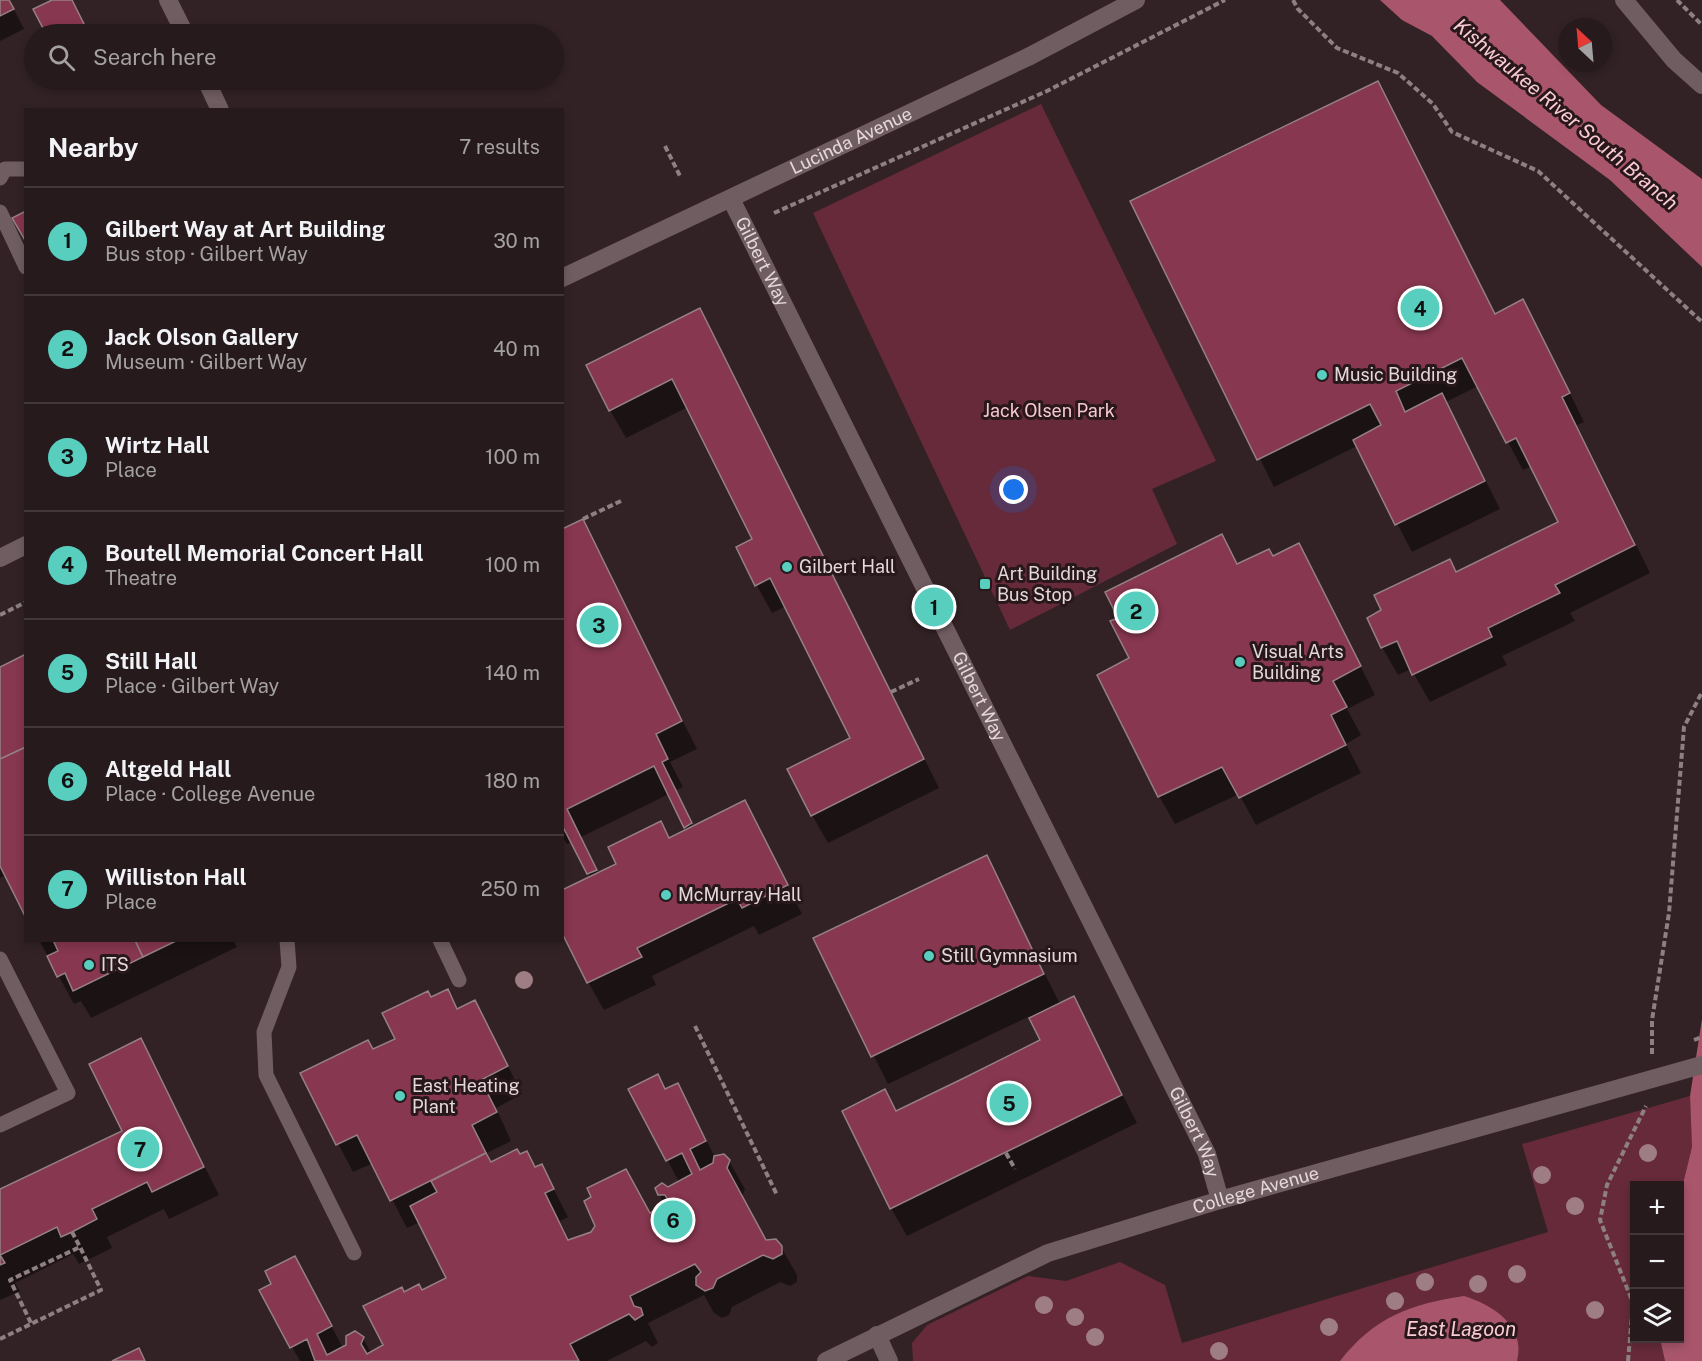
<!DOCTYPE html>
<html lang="en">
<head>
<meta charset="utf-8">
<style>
  body { margin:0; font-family:"Public Sans",sans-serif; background:#2e2325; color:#f1f3f6 }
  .controls { position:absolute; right:18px; bottom:18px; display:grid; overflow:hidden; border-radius:0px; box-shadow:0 3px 9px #0003 }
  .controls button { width:54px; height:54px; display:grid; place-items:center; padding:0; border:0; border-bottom:2px solid #42383b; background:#261a1c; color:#f1f3f6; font:30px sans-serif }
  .compass { position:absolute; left:1558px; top:18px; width:54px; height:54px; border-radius:50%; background:#261a1c; box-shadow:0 3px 9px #0003; rotate:334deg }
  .you { position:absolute; left:1014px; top:490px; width:21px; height:21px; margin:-15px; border:4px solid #fff; border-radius:50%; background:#1a73e8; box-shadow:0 0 0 9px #1a73e833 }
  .badge { display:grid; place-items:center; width:39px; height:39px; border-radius:50%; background:#58cebf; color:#111; font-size:20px; font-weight:700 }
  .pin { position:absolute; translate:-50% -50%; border:3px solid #fff; box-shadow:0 2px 6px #0006 }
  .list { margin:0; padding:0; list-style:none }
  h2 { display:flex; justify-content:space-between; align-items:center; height:78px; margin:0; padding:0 24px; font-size:26px }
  h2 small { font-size:20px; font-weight:400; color:#a4a1a3 }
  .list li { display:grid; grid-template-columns:39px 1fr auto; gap:18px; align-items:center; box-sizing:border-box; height:108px; padding:0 24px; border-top:2px solid #42383b }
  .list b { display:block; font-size:22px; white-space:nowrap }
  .list p { margin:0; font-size:20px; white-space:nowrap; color:#a4a1a3 }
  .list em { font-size:20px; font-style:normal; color:#a4a1a3 }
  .icon { flex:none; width:33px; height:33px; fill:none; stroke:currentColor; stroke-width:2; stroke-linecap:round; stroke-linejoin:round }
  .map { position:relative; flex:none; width:1702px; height:1361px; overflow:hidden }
  .search { position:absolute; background:#261a1c; box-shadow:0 3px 9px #0003; left:24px; top:24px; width:540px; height:66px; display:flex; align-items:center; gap:15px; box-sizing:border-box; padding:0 21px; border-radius:33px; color:#a4a1a3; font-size:22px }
  .panel { position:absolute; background:#261a1c; box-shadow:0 3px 9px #0003; left:24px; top:108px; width:540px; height:834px; border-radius:0px }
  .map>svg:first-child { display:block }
  .green { fill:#662a3b }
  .water { fill:#a9566c }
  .shadow { fill:#0007; fill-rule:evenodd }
  .building { fill:#87374f; stroke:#958084; stroke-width:1.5 }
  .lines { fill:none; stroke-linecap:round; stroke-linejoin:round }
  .path { stroke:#8d7f82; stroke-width:4; stroke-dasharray:6 3; stroke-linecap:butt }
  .service { stroke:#705d61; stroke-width:15 }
  .minor { stroke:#705d61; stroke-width:18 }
  .tree { fill:#9f7d84 }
  .poi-dot { fill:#58cebf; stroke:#28181c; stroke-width:2 }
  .labels { text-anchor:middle; stroke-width:6; stroke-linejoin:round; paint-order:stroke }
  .street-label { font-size:18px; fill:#e4d8db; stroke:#28181c }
  .poi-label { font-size:18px; fill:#e4d8db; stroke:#28181c; text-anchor:start }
  .park-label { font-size:18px; fill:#f8c7d1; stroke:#28181c }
  .water-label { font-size:20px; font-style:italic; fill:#fbcbd5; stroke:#28181c }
</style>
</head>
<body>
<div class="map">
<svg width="1702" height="1361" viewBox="0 0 1702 1361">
  <rect width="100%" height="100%" fill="#322225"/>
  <!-- green -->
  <g class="green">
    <polygon points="1041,104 1216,461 1152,489 1177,544 1010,630 813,213"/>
    <polygon points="1690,1096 1692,1147 1680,1196 1680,1186 1634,1186 1634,1338 1660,1339 1665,1361 913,1361 912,1343 927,1325 1028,1276 1066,1281 1120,1262 1165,1285 1182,1343 1548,1232 1522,1144"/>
  </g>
  <!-- water -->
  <g class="water">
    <polygon points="1380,0 1500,0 1601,105 1702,179 1702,267 1610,180 1477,82 1432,36 1402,20"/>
    <polygon points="1702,1019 1702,1361 1665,1361 1660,1339 1680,1338 1680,1291 1684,1276 1680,1258 1680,1196 1692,1147 1690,1096"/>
    <path d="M1464 1296C1493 1305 1526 1326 1517 1361H1340C1374 1317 1411 1304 1464 1296Z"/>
  </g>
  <!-- shadow -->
  <g class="shadow">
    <polygon points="0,0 9,0 24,29 0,41"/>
    <polygon points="55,0 71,0 90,34 47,34 35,10"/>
    <polygon points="71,80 89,80 75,86"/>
    <polygon points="1377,83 1496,315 1522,301 1538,329 1584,422 1577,425 1650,573 1570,613 1575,621 1502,656 1507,665 1430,702 1411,669 1398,675 1382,647 1457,573 1560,523 1532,466 1523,470 1478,386 1446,402 1500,509 1412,552 1357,446 1274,487 1132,202"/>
    <polygon points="700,310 939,788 828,843 812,815 852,739 786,606 772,613 757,586 778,576 754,540 688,407 626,438 610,410"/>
    <path d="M582 521 697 749 670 762 683 787 676 790 689 816 687 817 693 827 745 802 802 914 759 935 754 926 652 976 656 985 604 1010 588 982 591 878 573 842 567 844 562 837V531ZM669 794 688 831 670 839 661 823 618 865 599 874 581 837Z"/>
    <polygon points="1222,536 1238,565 1273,558 1299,545 1375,695 1347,709 1361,735 1346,744 1361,773 1256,825 1239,794 1175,824 1159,796 1120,619"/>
    <polygon points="0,668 6,875 0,878"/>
    <polygon points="986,857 1060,1004 1073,998 1137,1123 907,1236 891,1208 897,1112 1042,1041 1030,1016 888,1084 815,939"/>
    <polygon points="39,940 233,940 237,947 91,1018 81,1001 74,1004"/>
    <polygon points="447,991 458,1010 475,1002 522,1094 496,1108 511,1141 487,1153 492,1163 535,1168 541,1165 568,1217 560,1221 570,1241 666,1207 659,1194 679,1182 630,1089 657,1076 666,1090 677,1085 715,1157 729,1161 745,1189 742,1197 766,1242 781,1247 797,1275 797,1282 790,1286 780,1282 732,1307 729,1315 722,1318 714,1313 704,1295 648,1323 658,1343 652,1347 646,1341 607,1361 300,1361 292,1347 273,1285 295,1258 343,1348 363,1338 371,1353 385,1346 404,1293 422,1292 448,1279 420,1222 407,1228 373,1163 353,1172 302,1074 373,1051 397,1039 431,999"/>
    <polygon points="140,1039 219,1195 169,1219 164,1209 107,1237 112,1248 79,1264 73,1254 15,1283 20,1291 0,1300 0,1191 124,1132"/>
  </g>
  <!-- building -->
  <g class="building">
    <polygon points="0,0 9,0 14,9 0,16"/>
    <polygon points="52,0 72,0 89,34 46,34 33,9"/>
    <polygon points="1378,81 1495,314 1523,299 1570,393 1562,397 1635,545 1555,585 1560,593 1488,628 1492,637 1412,675 1397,641 1381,648 1367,618 1381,610 1374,595 1450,559 1456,572 1558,522 1516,438 1506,443 1462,358 1396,391 1405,412 1442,393 1485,481 1395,525 1353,440 1381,425 1370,404 1257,460 1130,201"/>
    <polygon points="26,211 26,242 12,218"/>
    <polygon points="700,308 924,759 811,816 787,769 850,738 770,578 755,586 736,547 752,539 672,379 609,411 586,365"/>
    <polygon points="583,519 682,721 656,734 668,759 662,762 692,823 684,828 654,766 567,809 597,870 587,874 562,825 562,529"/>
    <polygon points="1222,534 1237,564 1269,549 1273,556 1299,543 1361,666 1333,681 1347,707 1331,715 1346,745 1239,798 1222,767 1158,797 1097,675 1129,658 1110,621 1118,618 1105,592"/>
    <polygon points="26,654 26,747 0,759 0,667"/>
    <polygon points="26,747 26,918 0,866 0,759"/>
    <polygon points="745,800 788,885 742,908 737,899 637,948 642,957 587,983 562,933 562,890 616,864 608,847 661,821 669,838"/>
    <polygon points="987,855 1044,974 871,1057 813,938"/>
    <polygon points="53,940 135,940 143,957 73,991 65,973 57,977 47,956 58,951"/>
    <polygon points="135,940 178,940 143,957"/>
    <polygon points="448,989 457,1009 475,1000 508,1066 481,1080 497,1112 472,1125 486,1153 390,1201 357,1135 336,1145 300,1073 368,1040 373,1049 395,1039 382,1013 428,991 431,997"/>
    <polygon points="1074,996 1122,1095 890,1209 842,1111 885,1089 896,1111 962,1079 1040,1040 1029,1018"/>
    <polygon points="141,1038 204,1167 152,1192 147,1182 92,1209 97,1219 72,1232 61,1237 57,1227 0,1255 5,1263 0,1265 0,1189 122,1131 89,1064"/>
    <polygon points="658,1074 665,1089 678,1083 706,1141 690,1149 700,1170 713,1163 714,1156 724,1154 730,1160 727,1168 766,1240 776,1239 782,1246 782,1254 773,1259 763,1255 717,1279 713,1288 705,1291 696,1285 696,1277 701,1272 695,1264 630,1296 634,1306 641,1308 643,1315 635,1320 629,1314 570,1344 579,1361 315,1361 307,1339 290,1348 259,1290 271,1284 265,1271 295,1256 332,1326 317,1334 327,1355 346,1345 346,1336 355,1331 364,1337 361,1344 367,1354 383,1345 363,1306 402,1287 404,1292 419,1284 422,1290 446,1278 410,1206 437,1192 431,1181 486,1153 491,1162 517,1149 520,1154 527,1151 535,1167 542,1164 554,1189 545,1193 568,1240 591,1232 595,1226 584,1201 591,1197 587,1188 626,1169 650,1213 670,1204 665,1195 658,1195 655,1188 662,1183 668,1187 692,1174 682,1153 666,1161 628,1089"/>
    <polygon points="139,1348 145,1361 112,1361"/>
  </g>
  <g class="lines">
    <!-- path -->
    <g class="path">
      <polyline points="1293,0 1298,9 1337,48 1398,73 1433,104 1452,132 1538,171 1702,322"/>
      <polyline points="1677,0 1702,25"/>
      <polyline points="665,146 680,176"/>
      <polyline points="774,213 1047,91 1225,0"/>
      <polyline points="583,519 623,500"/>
      <polyline points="0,615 26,602"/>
      <polyline points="891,692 919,679"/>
      <polyline points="695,1026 777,1195"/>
      <polyline points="1694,1040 1702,1037"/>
      <polyline points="1652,1054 1652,1020 1669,913 1684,727 1702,692"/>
      <polyline points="1006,1153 1015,1169"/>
      <polyline points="72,1232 80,1247"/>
      <polyline points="0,1339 101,1290 80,1247 10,1280 31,1323"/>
      <polyline points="1628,1361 1633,1303 1600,1220 1607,1185 1646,1106"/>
    </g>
    <!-- service -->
    <g class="service">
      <polyline points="0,178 5,169 26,169"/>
      <polyline points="0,212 26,267"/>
      <polyline points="287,940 289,967 264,1032 266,1075 354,1253"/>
      <polyline points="440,940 459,980"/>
      <polyline points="0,959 68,1093 0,1125"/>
    </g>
    <!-- minor -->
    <g class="minor">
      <polyline points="168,0 185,34"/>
      <polyline points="1624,0 1674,60 1702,85"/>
      <polyline points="206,80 220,110"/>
      <path id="s1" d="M731 199 1207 1154 1220 1200"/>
      <path id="s2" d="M562 278 1030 56 1136 0"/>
      <polyline points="0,558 26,545"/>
      <polyline points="877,1335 889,1361"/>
      <path id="s3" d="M826 1361 1048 1253 1220 1200 1702 1065"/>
    </g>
  </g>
  <!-- trees -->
  <g class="tree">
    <circle cx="524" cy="980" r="9"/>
    <circle cx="1648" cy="1153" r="9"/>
    <circle cx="1542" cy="1175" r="9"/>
    <circle cx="1575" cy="1206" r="9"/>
    <circle cx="1517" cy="1274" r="9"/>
    <circle cx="1425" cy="1282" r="9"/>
    <circle cx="1478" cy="1284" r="9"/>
    <circle cx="1395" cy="1301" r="9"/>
    <circle cx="1044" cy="1305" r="9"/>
    <circle cx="1595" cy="1310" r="9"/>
    <circle cx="1075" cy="1317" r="9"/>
    <circle cx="1329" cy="1327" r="9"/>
    <circle cx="1095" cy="1337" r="9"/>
    <circle cx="1219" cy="1351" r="9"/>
  </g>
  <!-- markers -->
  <g class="poi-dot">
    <circle cx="1322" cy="375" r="6"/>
    <circle cx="787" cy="567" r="6"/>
    <rect x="979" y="578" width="12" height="12" rx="3"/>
    <circle cx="1240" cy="662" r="6"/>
    <circle cx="666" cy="895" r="6"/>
    <circle cx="929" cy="956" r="6"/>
    <circle cx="89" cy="965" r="6"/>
    <circle cx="400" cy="1096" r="6"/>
  </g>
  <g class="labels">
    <!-- street labels -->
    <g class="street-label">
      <text dy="6" stroke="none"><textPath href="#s2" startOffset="320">Lucinda Avenue</textPath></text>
      <text dy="6" stroke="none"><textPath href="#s1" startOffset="70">Gilbert Way</textPath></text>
      <text dy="6" stroke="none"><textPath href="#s1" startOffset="556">Gilbert Way</textPath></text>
      <text dy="6" stroke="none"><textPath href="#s1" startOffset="1042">Gilbert Way</textPath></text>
      <text dy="6" stroke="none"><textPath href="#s3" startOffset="464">College Avenue</textPath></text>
    </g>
    <!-- poi labels -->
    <g class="poi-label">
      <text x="1334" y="381">Music Building</text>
      <text x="799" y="573">Gilbert Hall</text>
      <text x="997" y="580">Art Building<tspan x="997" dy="21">Bus Stop</tspan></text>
      <text x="1252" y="658">Visual Arts<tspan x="1252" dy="21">Building</tspan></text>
      <text x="678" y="901">McMurray Hall</text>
      <text x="941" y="962">Still Gymnasium</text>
      <text x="101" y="971">ITS</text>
      <text x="412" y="1092">East Heating<tspan x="412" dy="21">Plant</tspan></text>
    </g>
    <!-- park labels -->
    <g class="park-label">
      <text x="1049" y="417">Jack Olsen Park</text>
    </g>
    <!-- water labels -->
    <g class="water-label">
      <text transform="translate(1566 114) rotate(40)" y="7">Kishwaukee River South Branch</text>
      <text x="1461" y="1336">East Lagoon</text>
    </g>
  </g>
</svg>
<div class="controls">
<button>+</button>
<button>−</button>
<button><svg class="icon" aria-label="layers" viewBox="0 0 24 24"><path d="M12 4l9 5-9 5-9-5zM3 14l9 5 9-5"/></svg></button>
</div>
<svg class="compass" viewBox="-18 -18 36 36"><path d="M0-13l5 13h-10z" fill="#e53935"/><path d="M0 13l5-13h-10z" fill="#a4a1a3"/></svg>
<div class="you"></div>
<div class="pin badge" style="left:934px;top:607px">1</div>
<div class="pin badge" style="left:1136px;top:611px">2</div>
<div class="pin badge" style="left:599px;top:625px">3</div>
<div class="pin badge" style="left:1420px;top:308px">4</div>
<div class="pin badge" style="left:1009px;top:1103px">5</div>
<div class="pin badge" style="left:673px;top:1220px">6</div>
<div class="pin badge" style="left:140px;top:1149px">7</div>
<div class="search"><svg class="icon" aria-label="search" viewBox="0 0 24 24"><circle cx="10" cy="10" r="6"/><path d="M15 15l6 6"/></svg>Search here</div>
<section class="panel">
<h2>Nearby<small>7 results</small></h2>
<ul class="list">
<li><span class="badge">1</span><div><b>Gilbert Way at Art Building</b><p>Bus stop · Gilbert Way</p></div><em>30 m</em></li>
<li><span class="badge">2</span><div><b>Jack Olson Gallery</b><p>Museum · Gilbert Way</p></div><em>40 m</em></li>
<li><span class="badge">3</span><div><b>Wirtz Hall</b><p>Place</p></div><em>100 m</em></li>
<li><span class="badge">4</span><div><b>Boutell Memorial Concert Hall</b><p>Theatre</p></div><em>100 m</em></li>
<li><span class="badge">5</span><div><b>Still Hall</b><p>Place · Gilbert Way</p></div><em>140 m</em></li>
<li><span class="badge">6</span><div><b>Altgeld Hall</b><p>Place · College Avenue</p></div><em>180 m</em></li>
<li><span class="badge">7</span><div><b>Williston Hall</b><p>Place</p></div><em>250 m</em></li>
</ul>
</section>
</div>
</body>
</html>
